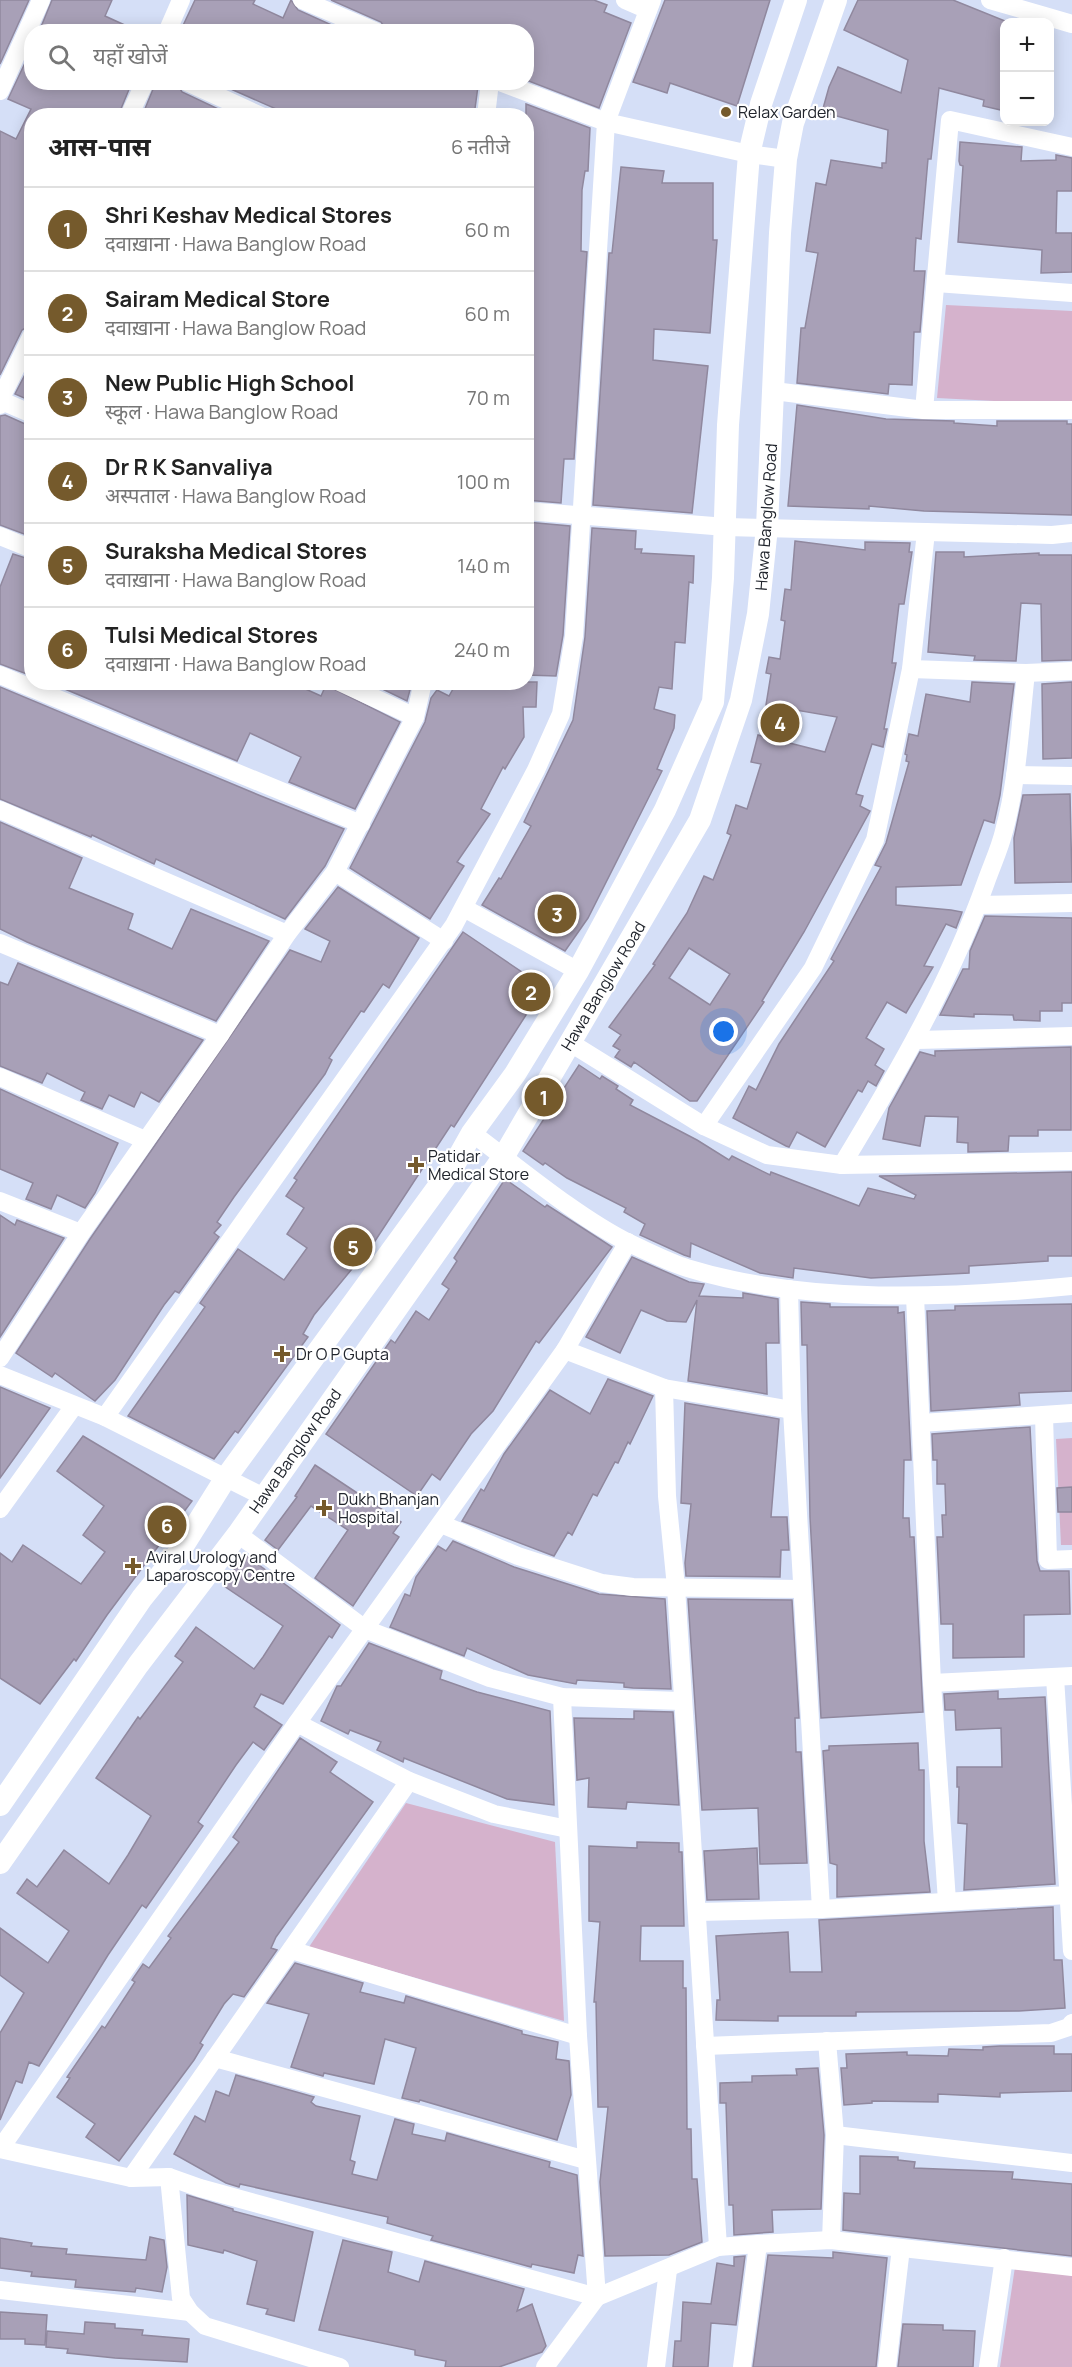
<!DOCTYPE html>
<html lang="hi">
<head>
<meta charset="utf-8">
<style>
  body { margin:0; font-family:Manrope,"Noto Sans Devanagari",sans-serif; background:#f2f2f2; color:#222 }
  .controls { position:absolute; right:18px; top:18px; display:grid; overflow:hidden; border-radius:12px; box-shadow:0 3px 15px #0003 }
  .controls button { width:54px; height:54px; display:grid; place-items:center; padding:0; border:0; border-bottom:2px solid #e0e0e0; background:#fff; color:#222; font:30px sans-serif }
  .you { position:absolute; left:724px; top:1032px; width:21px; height:21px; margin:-15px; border:4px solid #fff; border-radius:50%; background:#1a73e8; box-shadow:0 0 0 9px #1a73e833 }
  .badge { display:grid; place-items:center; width:39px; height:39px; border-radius:50%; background:#755a2c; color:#fff; font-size:20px; font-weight:700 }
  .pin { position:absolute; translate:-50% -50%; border:3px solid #fff; box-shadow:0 2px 6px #0006 }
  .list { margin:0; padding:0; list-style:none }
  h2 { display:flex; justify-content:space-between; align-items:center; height:78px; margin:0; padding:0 24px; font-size:26px }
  h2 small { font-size:20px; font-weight:400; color:#767676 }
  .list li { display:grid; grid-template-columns:39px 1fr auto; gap:18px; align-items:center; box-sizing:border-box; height:84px; padding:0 24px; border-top:2px solid #e0e0e0 }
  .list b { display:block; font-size:22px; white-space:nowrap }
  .list p { margin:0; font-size:20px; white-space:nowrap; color:#767676 }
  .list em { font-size:20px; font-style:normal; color:#767676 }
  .icon { flex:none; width:33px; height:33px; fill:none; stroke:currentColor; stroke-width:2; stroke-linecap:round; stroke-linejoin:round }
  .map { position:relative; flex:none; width:1072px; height:2367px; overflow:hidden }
  .search { position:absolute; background:#fff; box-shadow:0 3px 15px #0003; left:24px; top:24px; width:510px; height:66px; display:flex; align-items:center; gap:15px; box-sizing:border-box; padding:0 21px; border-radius:24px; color:#767676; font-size:22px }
  .panel { position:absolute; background:#fff; box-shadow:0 3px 15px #0003; left:24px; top:108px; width:510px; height:582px; border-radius:24px }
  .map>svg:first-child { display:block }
  .green { fill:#d5b2cc }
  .building { fill:#a8a0b7; stroke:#90889e; stroke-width:1.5; fill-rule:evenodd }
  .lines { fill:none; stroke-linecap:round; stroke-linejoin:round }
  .minor { stroke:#fff; stroke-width:18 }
  .tertiary { stroke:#fff; stroke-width:22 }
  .poi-dot { fill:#755a2c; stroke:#fff; stroke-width:2 }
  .labels { text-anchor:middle; stroke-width:4.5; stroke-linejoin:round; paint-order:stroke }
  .poi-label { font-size:16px; fill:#21252d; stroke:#fff; text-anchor:start }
  .street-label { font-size:16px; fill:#21252d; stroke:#fff }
</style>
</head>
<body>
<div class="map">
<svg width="1072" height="2367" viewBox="0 0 1072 2367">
  <rect width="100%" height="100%" fill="#d5dff7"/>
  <!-- green -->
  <g class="green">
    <polygon points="946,305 1072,311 1072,405 937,398"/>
    <polygon points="1072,1438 1072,1545 1061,1545 1056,1439"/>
    <polygon points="406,1803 555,1842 564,2021 309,1947"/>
    <polygon points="1015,2267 1072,2275 1072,2367 1000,2367"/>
  </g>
  <!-- building -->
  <g class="building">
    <polygon points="0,0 29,0 0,64"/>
    <polygon points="52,0 112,0 105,16 140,32 51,32 41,27"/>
    <polygon points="195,0 255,0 253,4 283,18 291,0 298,10 347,32 180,32"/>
    <polygon points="331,0 594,0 607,5 604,12 631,23 599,108 526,80 526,32 388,32 381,22"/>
    <polygon points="665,0 770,0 737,106 670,83 667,93 633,82"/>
    <polygon points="858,0 953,0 1005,21 1005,111 983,106 984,100 939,88 931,159 928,159 921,239 916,238 914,271 925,271 920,332 914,332 912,385 889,384 888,394 797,383 801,328 805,328 818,253 806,251 816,183 826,185 831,160 882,168 882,163 886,163 888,130 822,112 829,87 838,67 901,93 908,60 844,30"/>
    <polygon points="32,48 32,82 132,82 118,116 32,116 32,324 22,330 0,375 0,131 16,139 31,109 8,99"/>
    <polygon points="156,82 176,82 182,92 233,116 142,116"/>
    <polygon points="215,82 470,82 478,86 474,116 292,116"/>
    <polygon points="526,104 590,128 588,171 585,171 582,190 581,251 587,252 574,459 564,459 561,503 526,500"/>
    <polygon points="960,142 1022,147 1021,161 1056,160 1056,155 1072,158 1072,191 1057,191 1056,233 1072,233 1072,272 1041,273 1042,250 958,242 963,166 960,165 959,161"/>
    <polygon points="621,167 664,171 662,183 713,183 713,240 717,240 710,333 654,329 653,360 708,366 692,513 593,505 609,253 612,253"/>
    <polygon points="32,361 32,401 31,401 15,394"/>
    <polygon points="797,405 886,419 954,421 954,423 997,426 997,421 1067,421 1067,424 1072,424 1072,515 924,511 869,506 869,509 788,506"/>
    <polygon points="5,415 32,427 32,537 0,525 0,416"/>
    <polygon points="526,522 570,526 563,635 556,676 526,675"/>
    <polygon points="592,528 636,531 635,549 642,549 641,553 694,556 693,583 689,582 685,643 675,642 672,689 659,687 654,709 675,715 674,728 657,769 662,771 588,918 565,951 482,905 499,878 501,879 531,826 524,822 573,720 585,637"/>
    <path d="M795 541 865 550V542L910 543 909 552H912L904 604H899L892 663H896L884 729H887L883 747 872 744 856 794 863 796 860 806 870 811 804 932 762 1001 764 1002 697 1101H690L634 1062 631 1067 615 1057 620 1050 613 1046 621 1035 609 1027 655 965 653 964 687 913 704 876 713 880 731 835 727 833 736 805 747 809 761 764 751 762 758 735 825 752 837 717 766 705 771 674 766 673 769 657 780 659 785 621 781 620 785 589 791 590ZM689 948 730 974 710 1005 669 978Z"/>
    <polygon points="936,552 964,552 964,557 1039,553 1039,555 1072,555 1072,660 1042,661 1041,604 1021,603 1016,661 974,660 975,656 928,652"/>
    <polygon points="13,554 32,560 32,676 0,664 0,587"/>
    <polygon points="48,682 290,682 321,696 326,685 400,722 355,809 289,782 301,757 250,733 237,761"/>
    <polygon points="368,682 391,682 410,690 407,701"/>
    <polygon points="457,682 537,682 536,707 523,707 524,737 505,769 503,767 481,809 490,814 457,862 464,866 430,919 350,868 425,722 431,698 437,690 449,696"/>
    <polygon points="972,682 1014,684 1000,795 994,823 984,820 961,885 896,887 896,905 951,910 962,912 961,915 956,928 946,924 924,966 933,967 906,1013 887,1002 866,1038 884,1049 875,1065 884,1071 876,1086 868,1081 862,1092 858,1090 825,1147 797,1132 789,1147 786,1146 733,1118 749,1086 756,1090 779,1044 834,961 831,959 881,867 875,865 886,843 909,762 906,761 907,755 905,754 909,734 918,736 926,694 970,702"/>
    <polygon points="1072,682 1072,758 1043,759 1042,684"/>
    <polygon points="0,687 261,796 344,829 325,866 285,919 156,859 154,864 92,835 91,837 0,799"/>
    <polygon points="1070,794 1072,882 1015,883 1014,838 1023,795"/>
    <polygon points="0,822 82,858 69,888 133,914 128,929 172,949 191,909 269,941 216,1021 27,942 0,929"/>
    <polygon points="338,887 419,938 389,988 383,984 364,1012 361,1011 329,1058 332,1060 325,1074 234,1197 217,1222 221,1225 214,1233 219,1237 179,1293 175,1291 164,1305 115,1380 95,1401 55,1373 52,1377 16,1353 90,1239 290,950 321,962 330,941 305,929"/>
    <polygon points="985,916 1072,918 1072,1003 1062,1003 1062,1011 1040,1011 1040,1021 1014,1020 1013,1015 974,1014 974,1017 940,1015 963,969 969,969 970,951"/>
    <polygon points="463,932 544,987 454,1127 451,1125 375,1241 314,1315 303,1334 308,1337 238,1433 235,1431 214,1459 128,1416 205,1307 200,1303 238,1249 284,1280 307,1248 287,1234 304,1208 286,1196 297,1180 294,1178"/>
    <polygon points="18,963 203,1040 159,1102 141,1092 134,1107 109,1095 102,1109 81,1100 85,1092 47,1073 42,1083 0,1066 0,982 8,985"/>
    <polygon points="1071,1047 1071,1130 1038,1130 1038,1136 1009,1136 1008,1151 968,1152 968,1143 957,1142 958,1117 925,1116 920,1146 883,1139 889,1108 920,1052 935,1056 935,1051"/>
    <polygon points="579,1065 600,1079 602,1076 618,1086 616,1089 633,1100 630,1105 697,1140 729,1160 732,1156 770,1175 771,1172 859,1206 868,1188 914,1199 916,1195 879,1176 1072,1172 1072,1256 1048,1256 1048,1261 969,1266 969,1273 871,1278 794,1268 793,1278 760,1273 691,1243 690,1257 684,1255 640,1235 645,1224 624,1212 626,1208 567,1178 545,1163 543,1165 523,1151"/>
    <polygon points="0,1089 118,1143 95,1193 85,1208 57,1195 51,1209 26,1199 33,1183 0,1169"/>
    <polygon points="505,1179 545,1207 547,1205 612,1247 539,1343 536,1341 493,1411 471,1434 440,1480 432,1474 417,1496 326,1434 391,1340 395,1343 416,1311 429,1320 449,1289 442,1284 457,1261 454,1258"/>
    <polygon points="0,1215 15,1225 17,1220 64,1238 0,1337"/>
    <polygon points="632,1257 689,1282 704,1284 699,1296 743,1298 743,1293 778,1299 779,1343 766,1343 767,1394 688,1381 697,1300 686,1322 667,1321 641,1310 620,1353 586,1337"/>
    <polygon points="801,1302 830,1304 830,1307 898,1307 898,1313 904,1312 911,1460 904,1460 903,1518 909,1518 910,1537 914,1537 923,1712 821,1718 810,1517 807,1345 802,1345"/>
    <polygon points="1072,1304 1072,1391 1019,1393 1020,1405 931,1411 927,1311 955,1310 955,1306"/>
    <polygon points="608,1379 653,1396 630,1444 628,1442 618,1463 615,1462 597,1496 593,1494 572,1535 568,1532 554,1556 462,1521 481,1489 484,1491 504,1454 550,1390 590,1414"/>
    <polygon points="0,1387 50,1408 0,1478"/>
    <polygon points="685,1403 779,1419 771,1517 787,1517 789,1550 781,1550 780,1577 686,1576 685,1563 691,1504 681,1503"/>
    <polygon points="1030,1427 1037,1561 1040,1571 1069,1571 1070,1614 1024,1615 1024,1657 953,1658 953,1624 941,1624 937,1537 943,1537 942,1515 946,1515 945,1484 937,1484 937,1460 933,1460 932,1434"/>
    <polygon points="83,1436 192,1501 107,1615 76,1661 74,1659 40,1704 0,1678 0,1553 12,1562 23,1545 81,1584 105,1552 83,1535 104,1506 57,1471"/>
    <polygon points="315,1465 401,1522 393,1533 399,1537 353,1606 315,1578 348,1530 311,1506 278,1550 265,1540 297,1497 295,1496"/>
    <polygon points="1072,1487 1072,1512 1058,1512 1057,1488"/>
    <polygon points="453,1541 514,1567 599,1594 665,1599 671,1689 633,1688 624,1687 624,1683 577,1680 576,1684 528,1675 467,1648 464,1656 390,1627 405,1594 410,1596 416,1577 438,1546 446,1551"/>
    <polygon points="244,1554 340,1625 332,1638 329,1636 283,1704 261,1694 254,1707 282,1725 264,1750 253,1742 236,1765 198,1822 203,1826 146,1908 142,1905 108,1955 39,2066 29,2062 22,2083 16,2081 0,2120 0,2033 24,1993 0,1975 0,1928 48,1963 69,1931 17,1893 27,1879 37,1887 64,1850 109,1884 128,1855 151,1816 96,1778 138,1717 140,1719 183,1662 175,1656 196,1627 254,1669 263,1657 283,1626 224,1586"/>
    <polygon points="688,1599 792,1600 799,1718 795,1718 796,1752 801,1752 807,1863 760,1864 758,1808 702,1810"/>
    <polygon points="369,1643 442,1671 440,1679 477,1692 550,1711 554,1805 507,1799 404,1758 403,1762 377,1750 381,1742 350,1730 348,1734 321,1721 337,1686 341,1686"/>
    <polygon points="998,1691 998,1699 1045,1697 1055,1884 964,1890 967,1824 958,1823 959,1787 957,1787 957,1767 1002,1767 1001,1728 956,1730 955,1710 945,1710 944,1694"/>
    <polygon points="634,1711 673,1712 679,1805 627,1802 626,1809 588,1807 589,1778 577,1780 574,1718 634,1719"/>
    <polygon points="300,1738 337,1762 330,1772 373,1802 276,1937 271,1948 277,1950 244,1997 233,1994 224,2004 200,2043 203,2045 194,2060 119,2161 86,2137 95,2124 57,2097 70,2078 67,2077 102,2026 105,2028 135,1982 132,1980 143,1964 149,1968 171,1938 168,1936 239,1842 233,1837"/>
    <polygon points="918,1743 919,1770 924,1770 924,1841 930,1892 837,1897 837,1865 830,1863 823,1751 829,1750 829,1746"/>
    <polygon points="637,1842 679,1843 679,1852 682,1852 684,1926 641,1926 640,1961 683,1961 683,1988 686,1988 687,2129 691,2129 692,2179 697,2179 702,2242 669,2255 605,2256 600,2182 608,2107 598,2107 596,2002 594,2002 600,1922 589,1921 589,1846 637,1848"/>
    <polygon points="757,1848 759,1899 707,1900 704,1851"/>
    <polygon points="1053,1907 1054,1960 1062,1960 1065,2008 1019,2011 856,2012 856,2016 778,2016 778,2021 716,2020 717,2000 720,2000 716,1936 788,1932 790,1972 822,1972 819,1920"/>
    <polygon points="295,1963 363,1983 360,1992 404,2003 406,1996 522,2031 522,2034 558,2042 556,2059 569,2061 571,2095 557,2140 420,2100 419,2102 402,2098 416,2048 385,2039 374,2084 324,2073 323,2076 291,2067 309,2014 267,2003"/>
    <polygon points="1000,2046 1054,2046 1054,2054 1072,2054 1072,2091 1000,2093 1000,2097 938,2094 938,2102 872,2101 872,2103 844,2105 841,2068 847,2068 846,2054 907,2052 907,2055 948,2056 949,2049 983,2050 983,2047"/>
    <polygon points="818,2068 824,2135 821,2209 772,2210 773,2232 734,2235 733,2205 729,2205 726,2103 720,2103 720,2083 752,2082 752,2076 797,2075 796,2069"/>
    <polygon points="236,2075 314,2097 311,2102 316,2106 360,2116 350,2160 355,2162 352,2174 377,2180 395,2119 414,2124 412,2134 445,2141 447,2133 550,2162 549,2167 577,2175 583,2256 578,2255 574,2273 532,2264 531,2267 431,2240 433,2236 387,2223 388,2217 240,2184 239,2187 226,2183 174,2154 195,2116 205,2122 216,2091 229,2096"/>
    <polygon points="860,2156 898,2157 898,2160 915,2162 914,2168 1013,2172 1012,2179 1072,2184 1072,2256 843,2230 844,2193 860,2194"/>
    <polygon points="187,2195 233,2209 233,2211 313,2232 294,2321 266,2314 268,2309 247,2304 257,2261 224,2250 223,2253 188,2245"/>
    <polygon points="150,2237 164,2240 167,2267 162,2292 136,2288 135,2292 75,2287 76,2280 31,2276 32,2272 0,2268 0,2238 32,2243 31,2246 67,2249 66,2254 146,2260"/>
    <polygon points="343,2240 392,2252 388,2272 419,2282 425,2261 524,2289 517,2311 532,2304 546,2346 542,2352 499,2367 445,2367 446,2361 415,2355 415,2350 319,2330"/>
    <polygon points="833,2252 887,2258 876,2367 753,2367 768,2255 833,2258"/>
    <polygon points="745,2256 736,2325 711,2323 708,2367 673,2367 675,2341 681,2341 683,2302 711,2304 717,2263 734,2266 734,2257"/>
    <polygon points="0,2312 47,2315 45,2345 25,2344 25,2339 0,2339"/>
    <polygon points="85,2322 115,2324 115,2328 143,2330 142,2335 189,2339 187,2362 115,2358 67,2353 68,2349 46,2347 47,2331 84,2334"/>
    <polygon points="903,2324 943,2325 943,2330 975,2331 973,2367 898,2367"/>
  </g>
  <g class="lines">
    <!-- minor -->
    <g class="minor">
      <polyline points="302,0 377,32"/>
      <polyline points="625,0 648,10"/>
      <polyline points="652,0 606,122 749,154 786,159"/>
      <polyline points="990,0 1072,24"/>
      <polyline points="167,32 181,0"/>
      <polyline points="187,82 261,116"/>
      <polyline points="0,91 41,0"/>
      <polyline points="129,116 145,82"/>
      <polyline points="486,116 490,82"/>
      <polyline points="936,283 1072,293"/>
      <polyline points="774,391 924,410 1072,410"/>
      <polyline points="0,400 32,335"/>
      <polyline points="0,405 2,401 32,414"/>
      <polyline points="924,410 950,120 1072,147"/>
      <polyline points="526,511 726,527 1052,535 1072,533"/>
      <polyline points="0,536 32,549"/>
      <polyline points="911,669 1026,673 1072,671"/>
      <polyline points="0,675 361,824"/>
      <polyline points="340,682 415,717"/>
      <polyline points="1015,775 1072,776"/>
      <polyline points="0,810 287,934"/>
      <polyline points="335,872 444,941"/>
      <polyline points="978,905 1072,903"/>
      <polyline points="464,908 578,971"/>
      <polyline points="0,943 220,1035"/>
      <polyline points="916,1040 1072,1036"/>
      <polyline points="569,1042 704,1126 767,1155 842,1165 1072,1161"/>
      <polyline points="0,1077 145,1140"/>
      <polyline points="704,1126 813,968 875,840 911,669 926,532"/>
      <path d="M472 1133C519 1168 577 1217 629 1243 647 1251 668 1262 687 1268 806 1305 950 1298 1072 1286"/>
      <path d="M842 1165C897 1074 950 983 986 882 992 865 1000 848 1004 831 1018 780 1020 725 1026 673"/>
      <polyline points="0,1201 81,1233"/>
      <polyline points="789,1289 792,1410 821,1909"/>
      <polyline points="915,1296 932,1683 947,1901"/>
      <polyline points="565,1350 664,1388 792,1410"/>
      <polyline points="0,1358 81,1233 220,1035 287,934 335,872 415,717 423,682"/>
      <polyline points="0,1375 105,1417 262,1496"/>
      <polyline points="664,1388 667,1496 676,1587 718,2247"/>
      <polyline points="1044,1415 1048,1560 1072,1559"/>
      <polyline points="105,1417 454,925 536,770 561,714 574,636 606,122 500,82"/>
      <polyline points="921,1423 1072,1413"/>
      <polyline points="0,1509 74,1406"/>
      <polyline points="441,1524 518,1556 602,1583 633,1587 802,1589"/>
      <polyline points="238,1534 365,1629 490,1678 562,1697 681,1701"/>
      <polyline points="1055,1677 1072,1951"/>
      <polyline points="932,1683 1072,1676"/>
      <polyline points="297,1723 409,1781 494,1814 568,1829"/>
      <polyline points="697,1912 821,1909 1068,1895"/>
      <polyline points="291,1950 578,2036"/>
      <polyline points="827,2041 835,2135 831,2240"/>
      <polyline points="705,2046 1051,2033 1069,2027 1072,2023"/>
      <polyline points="215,2058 586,2160"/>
      <polyline points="835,2135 1072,2163"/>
      <polyline points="0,2149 297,1723 565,1350 628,1242"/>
      <polyline points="0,2149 131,2178 169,2177 181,2298 190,2312 205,2326 340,2367"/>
      <polyline points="169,2177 200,2188 597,2297 718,2247 758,2244 831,2240 1072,2267"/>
      <polyline points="131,2178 409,1781"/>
      <polyline points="0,2290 190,2312"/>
      <polyline points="545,2367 597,2297 578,2036 562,1697"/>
      <polyline points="656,2367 668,2270"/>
      <polyline points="742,2367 758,2244"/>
      <polyline points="887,2367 901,2248"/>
      <polyline points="988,2367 1004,2258"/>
    </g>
    <!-- tertiary -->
    <g class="tertiary">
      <polyline points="0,1805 142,1598 180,1551 225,1479 454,1165 472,1133 515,1074 578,971 665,810 713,702 723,578 728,425 749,154 761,104 796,0"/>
      <polyline points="0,1863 138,1665 238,1534 504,1156 700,820 741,700 758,614 767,527 780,233 786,159 793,123 836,0"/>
    </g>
  </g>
  <!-- markers -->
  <g class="poi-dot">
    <circle cx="726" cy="112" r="6"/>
    <path d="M413 1156h6v6h6v6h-6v6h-6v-6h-6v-6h6z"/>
    <path d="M279 1345h6v6h6v6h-6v6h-6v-6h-6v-6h6z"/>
    <path d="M321 1499h6v6h6v6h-6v6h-6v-6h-6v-6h6z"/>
    <path d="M130 1557h6v6h6v6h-6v6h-6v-6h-6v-6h6z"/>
  </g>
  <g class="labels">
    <!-- poi labels -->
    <g class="poi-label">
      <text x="738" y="118">Relax Garden</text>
      <text x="428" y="1162">Patidar<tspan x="428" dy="18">Medical Store</tspan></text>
      <text x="296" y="1360">Dr O P Gupta</text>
      <text x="338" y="1505">Dukh Bhanjan<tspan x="338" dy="18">Hospital</tspan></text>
      <text x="146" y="1563">Aviral Urology and<tspan x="146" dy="18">Laparoscopy Centre</tspan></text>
    </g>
    <!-- street labels -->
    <g class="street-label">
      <text transform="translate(766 517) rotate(-86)" y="6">Hawa Banglow Road</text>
      <text transform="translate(603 986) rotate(-59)" y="6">Hawa Banglow Road</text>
      <text transform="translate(295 1451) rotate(-55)" y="6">Hawa Banglow Road</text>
    </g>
  </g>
</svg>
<div class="controls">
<button>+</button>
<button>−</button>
</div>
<div class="you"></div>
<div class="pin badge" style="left:544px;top:1097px">1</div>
<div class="pin badge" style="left:531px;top:992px">2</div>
<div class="pin badge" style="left:557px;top:914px">3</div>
<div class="pin badge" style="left:780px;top:723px">4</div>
<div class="pin badge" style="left:353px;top:1247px">5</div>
<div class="pin badge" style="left:167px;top:1525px">6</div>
<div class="search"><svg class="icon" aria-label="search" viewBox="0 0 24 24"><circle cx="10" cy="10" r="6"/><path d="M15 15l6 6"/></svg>यहाँ खोजें</div>
<section class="panel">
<h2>आस-पास<small>6 नतीजे</small></h2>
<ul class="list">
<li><span class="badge">1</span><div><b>Shri Keshav Medical Stores</b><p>दवाख़ाना · Hawa Banglow Road</p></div><em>60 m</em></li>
<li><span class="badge">2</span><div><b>Sairam Medical Store</b><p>दवाख़ाना · Hawa Banglow Road</p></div><em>60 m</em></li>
<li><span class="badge">3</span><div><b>New Public High School</b><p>स्कूल · Hawa Banglow Road</p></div><em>70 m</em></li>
<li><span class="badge">4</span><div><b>Dr R K Sanvaliya</b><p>अस्पताल · Hawa Banglow Road</p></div><em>100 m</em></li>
<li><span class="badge">5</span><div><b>Suraksha Medical Stores</b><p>दवाख़ाना · Hawa Banglow Road</p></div><em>140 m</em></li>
<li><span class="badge">6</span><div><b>Tulsi Medical Stores</b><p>दवाख़ाना · Hawa Banglow Road</p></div><em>240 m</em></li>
</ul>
</section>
</div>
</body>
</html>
